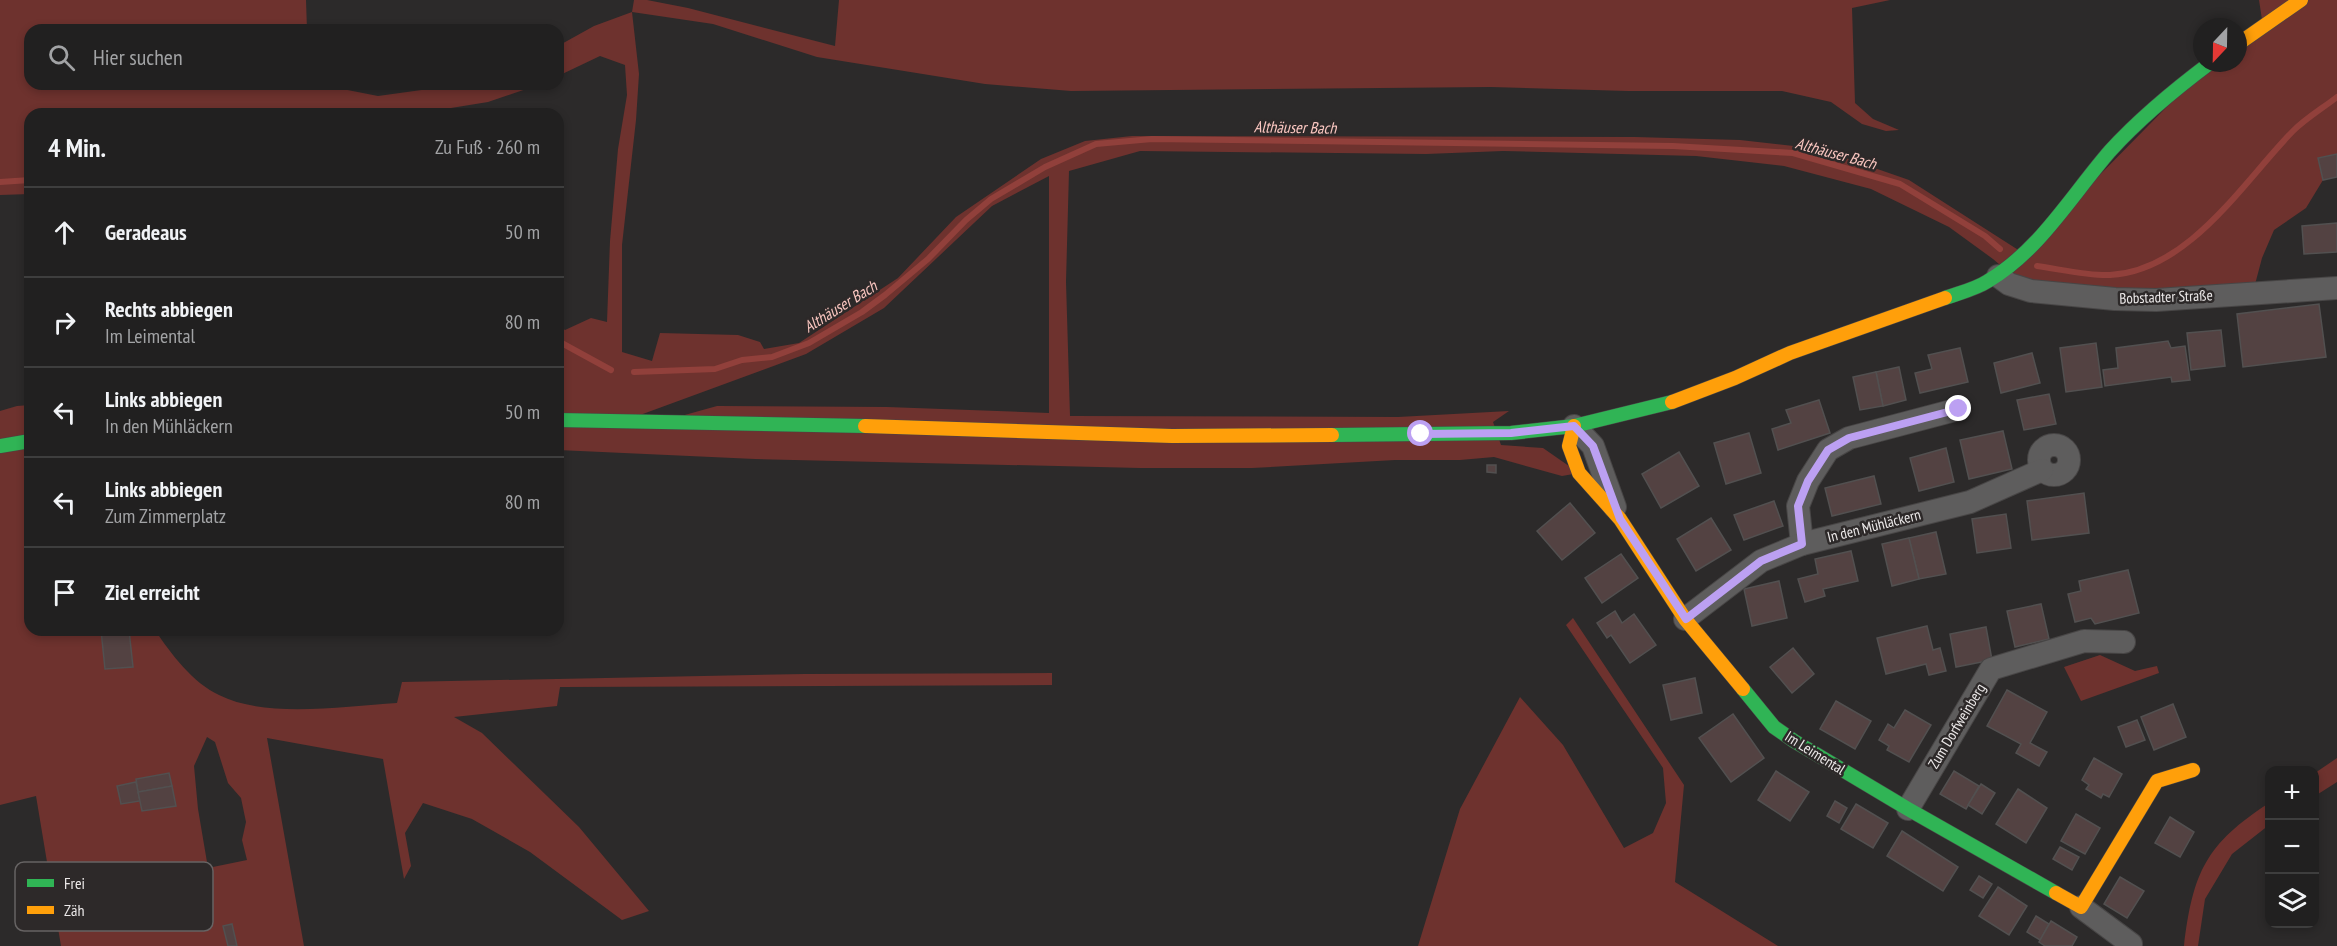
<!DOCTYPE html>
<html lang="de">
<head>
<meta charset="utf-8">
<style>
  body { margin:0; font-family:"PT Sans Narrow",sans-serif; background:#2d2d2d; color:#f1f3f6 }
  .controls { position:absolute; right:18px; bottom:18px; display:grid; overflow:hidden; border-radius:12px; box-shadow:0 3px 9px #0003 }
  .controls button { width:54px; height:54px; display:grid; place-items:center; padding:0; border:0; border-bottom:2px solid #3e3e3e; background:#212020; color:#f1f3f6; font:30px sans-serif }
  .compass { position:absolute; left:2193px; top:18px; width:54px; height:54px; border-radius:50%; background:#212020; box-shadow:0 3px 9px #0003; rotate:202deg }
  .stop { position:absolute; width:18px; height:18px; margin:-14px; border:4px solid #bca0f2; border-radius:50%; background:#fff }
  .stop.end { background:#bca0f2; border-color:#fff; box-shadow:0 2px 6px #0008 }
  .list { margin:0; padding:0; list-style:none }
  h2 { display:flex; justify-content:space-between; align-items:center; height:78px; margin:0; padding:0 24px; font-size:26px }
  h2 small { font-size:20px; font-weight:400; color:#a2a3a5 }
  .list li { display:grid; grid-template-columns:39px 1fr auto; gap:18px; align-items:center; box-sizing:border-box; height:90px; padding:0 24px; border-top:2px solid #3e3e3e }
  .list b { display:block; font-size:22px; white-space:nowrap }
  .list p { margin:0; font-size:20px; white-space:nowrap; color:#a2a3a5 }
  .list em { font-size:20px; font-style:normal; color:#a2a3a5 }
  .icon { flex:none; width:33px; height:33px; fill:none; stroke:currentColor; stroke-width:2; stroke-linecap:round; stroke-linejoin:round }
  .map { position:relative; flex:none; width:2337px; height:946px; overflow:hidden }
  .search { position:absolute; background:#212020; box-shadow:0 3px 9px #0003; left:24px; top:24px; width:540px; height:66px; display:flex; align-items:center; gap:15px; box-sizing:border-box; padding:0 21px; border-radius:18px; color:#a2a3a5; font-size:22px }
  .panel { position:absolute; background:#212020; box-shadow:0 3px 9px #0003; left:24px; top:108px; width:540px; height:528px; border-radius:18px }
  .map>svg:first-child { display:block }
  .green { fill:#6e322e; fill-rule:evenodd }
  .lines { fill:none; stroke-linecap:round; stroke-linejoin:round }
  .stream { stroke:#91403b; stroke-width:6 }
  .building { fill:#534242; stroke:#525050; stroke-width:1.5 }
  .street-casing { stroke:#484646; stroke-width:24 }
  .fast-casing { stroke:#484646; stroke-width:15 }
  .slow-casing { stroke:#484646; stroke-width:15 }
  .street { stroke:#5e5d5d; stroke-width:22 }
  .fast { stroke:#30b455; stroke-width:14 }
  .slow { stroke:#ff9f0a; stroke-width:14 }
  .route { stroke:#bca0f2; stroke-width:8 }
  .labels { text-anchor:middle; stroke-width:5; stroke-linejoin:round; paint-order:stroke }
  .street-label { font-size:15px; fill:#ece9e9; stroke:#2d2929 }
  .water-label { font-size:16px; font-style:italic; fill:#fbc7c1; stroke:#2d2929 }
  .key { fill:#2d2929; stroke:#666363; stroke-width:1.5 }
  .key-label { font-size:16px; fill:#ece9e9 }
</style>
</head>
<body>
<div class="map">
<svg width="2337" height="946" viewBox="0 0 2337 946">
  <rect width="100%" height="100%" fill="#2c2a2a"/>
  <!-- green -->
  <g class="green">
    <polygon points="0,0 306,0 307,30 30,30 30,84 317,84 378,96 465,84 541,84 488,102 414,114 30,114 30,194 0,195"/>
    <path d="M634 0H647L688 8 835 46 839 0H1890L1852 8 1855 103 1873 119 1899 130 1886 131 1862 124 1831 102 1782 91H1628L1491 87 1071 91 985 84 817 57 713 24 632 12 639 74 636 120 622 245V352L652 361 660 333 738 335 760 342 764 349 799 343 898 278 956 217 1041 159 1085 141 1132 136 1635 137 1740 140 1820 149 1909 180 2023 253 2210 63H2238V44L2263 26 2259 0H2337V154L2318 158 2323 180 2306 208 2274 230 2262 258 2253 292 2031 291 1993 259 1949 227 1871 189 1784 166 1696 156 1503 151 1426 154 1140 151 1069 171 1066 282 1070 416 1398 417 1509 411 1493 422 1501 445 1543 448 1579 473 1562 476 1494 457 1460 460H1395L1252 468H1140L755 459 558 450V325L565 330 591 318 607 322 610 241 618 149 627 95 625 65 600 56 558 76V46L594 26 632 12ZM1049 176V413L887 407 717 406 656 423 621 422 806 354 884 308 992 206Z"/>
    <path d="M30 405V630H101L105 669 133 667 129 630H155C171 654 193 683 219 695 267 719 343 706 397 703L402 682 805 674 1052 673V685L560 687 557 706 454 717 482 733 579 827 649 911 622 920 530 852 472 819 423 803 405 833 411 866 404 879 383 759 267 738 304 946H61L36 796 0 805V411L17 406ZM207 737 215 742 228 783 241 798 246 822 242 840 247 860 208 868 198 809 194 766Z"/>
    <polygon points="1573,618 1684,785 1675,882 1778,946 1418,946 1460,809 1520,697 1563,745 1624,848 1653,833 1666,803 1663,768 1566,625"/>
    <polygon points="2100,655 2135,671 2157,666 2159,673 2081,701 2064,667"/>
    <polygon points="2337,758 2337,782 2315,796 2315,773"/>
    <path d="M2269 803V825L2232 854 2205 899 2198 946H2184C2193 872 2206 844 2269 803Z"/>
  </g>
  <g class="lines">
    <!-- stream -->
    <g class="stream">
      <polyline points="0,182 30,180"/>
      <path d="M2037 266C2059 269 2088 276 2110 275 2189 271 2243 182 2293 131 2306 118 2323 108 2337 97"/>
      <polyline points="558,341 611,370"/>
      <polyline points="634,372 715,369 742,360 772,357 809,343 862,312 885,295 928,259 966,220 991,199 1045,167 1096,144 1152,139 1673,146 1793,153 1900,184 1985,236 2000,249"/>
    </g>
  </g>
  <!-- building -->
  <g class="building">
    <polygon points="2337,154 2337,177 2323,180 2318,158"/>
    <polygon points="2337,223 2337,252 2304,254 2302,226"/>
    <polygon points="2319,304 2326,357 2243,367 2237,314"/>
    <polygon points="2221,330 2225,366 2191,370 2187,333"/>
    <polygon points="2168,341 2171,348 2185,346 2190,380 2172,382 2171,377 2105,386 2103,370 2118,368 2116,348"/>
    <polygon points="2096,343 2102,387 2066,392 2060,348"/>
    <polygon points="1960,348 1968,382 1920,393 1915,373 1932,369 1928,355"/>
    <polygon points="2032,353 2040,383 2001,393 1994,363"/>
    <polygon points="1899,367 1906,400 1883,406 1876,372"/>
    <polygon points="1876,372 1883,406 1860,410 1853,377"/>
    <polygon points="2049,394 2056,424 2024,430 2017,400"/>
    <polygon points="1819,400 1830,433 1778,450 1772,429 1791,423 1786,410"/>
    <polygon points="2003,431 2012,469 1969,479 1960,440"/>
    <polygon points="1749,433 1761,473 1726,484 1714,443"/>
    <polygon points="1946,448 1954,482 1919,491 1910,458"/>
    <polygon points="1679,452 1699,486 1661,508 1642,474"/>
    <polygon points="1487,465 1496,465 1496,473 1487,472"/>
    <polygon points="1874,476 1881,504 1832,516 1825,488"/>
    <polygon points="2084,493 2089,533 2032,540 2027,501"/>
    <polygon points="1774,501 1783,526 1744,540 1734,515"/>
    <polygon points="1570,503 1595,533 1562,560 1537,531"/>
    <polygon points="2006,514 2011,548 1977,553 1972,519"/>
    <polygon points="1711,518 1731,550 1696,571 1677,539"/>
    <polygon points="1936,532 1946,574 1919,579 1909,538"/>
    <polygon points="1909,538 1919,579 1892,586 1882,544"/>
    <polygon points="1851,551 1858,581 1823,589 1825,596 1805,602 1798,579 1818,574 1815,559"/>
    <polygon points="1621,554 1638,578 1602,603 1585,578"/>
    <polygon points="2128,570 2139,613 2095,624 2091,618 2075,622 2068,594 2081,591 2079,581"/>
    <polygon points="1779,581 1787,618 1752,626 1744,589"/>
    <polygon points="2041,604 2049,639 2015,647 2007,611"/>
    <polygon points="1615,611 1622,623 1634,614 1656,645 1630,663 1611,635 1607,638 1597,623"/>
    <polygon points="1927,626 1933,650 1940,648 1946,671 1929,675 1926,664 1886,674 1877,638"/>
    <polygon points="1986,627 1992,660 1956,667 1950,634"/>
    <polygon points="101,630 129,630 133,667 105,669"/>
    <polygon points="1793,648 1814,674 1792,693 1770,667"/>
    <polygon points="1695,678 1702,713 1671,720 1663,685"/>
    <polygon points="2007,690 2047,712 2030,743 2047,752 2039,766 2016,753 2021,744 1987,726"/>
    <polygon points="1836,701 1871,721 1855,749 1820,729"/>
    <polygon points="2173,704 2186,737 2154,750 2141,717"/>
    <polygon points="1905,710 1931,725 1909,762 1887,750 1889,746 1879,740 1888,724 1894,728"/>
    <polygon points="1733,714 1764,758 1731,782 1699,738"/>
    <polygon points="2137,720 2145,740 2126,747 2118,727"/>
    <polygon points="2094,758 2122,774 2109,797 2103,794 2101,798 2086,789 2089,785 2082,780"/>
    <polygon points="1776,771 1809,792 1790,821 1758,800"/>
    <polygon points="1954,771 1979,786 1966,809 1940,794"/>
    <polygon points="169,773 172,786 138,792 136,779"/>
    <polygon points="136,782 140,801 121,804 117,786"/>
    <polygon points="1981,784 1995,793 1982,814 1968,805"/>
    <polygon points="172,786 176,806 142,811 138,792"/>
    <polygon points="2018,789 2047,808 2026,843 1996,824"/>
    <polygon points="1835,801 1847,808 1839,823 1827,816"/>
    <polygon points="1856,804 1888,823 1873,848 1841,829"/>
    <polygon points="2076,814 2100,828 2085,854 2061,841"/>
    <polygon points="2170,817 2194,832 2180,857 2155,843"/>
    <polygon points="1902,831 1958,867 1943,891 1887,856"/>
    <polygon points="2060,847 2079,857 2072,870 2053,859"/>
    <polygon points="1979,876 1992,884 1983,898 1970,890"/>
    <polygon points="2120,877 2144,891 2127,918 2104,904"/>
    <polygon points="1998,887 2027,906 2009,935 1979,916"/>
    <polygon points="2036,916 2049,924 2040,940 2027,932"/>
    <polygon points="2051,921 2077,937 2072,946 2045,946 2039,942"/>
    <polygon points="232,924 237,946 228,946 223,926"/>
  </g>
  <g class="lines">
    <defs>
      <g id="street">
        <polyline points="1998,276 2009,284 2031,291 2115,299 2156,300 2337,288"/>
        <polyline points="1574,426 1593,446 1615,507"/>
        <circle cx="2054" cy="460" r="15"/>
        <polyline points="1802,544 1798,506 1808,481 1828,450 1849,438 1959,409"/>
        <polyline points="1685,619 1761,561 1802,544 1970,502 2042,470"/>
        <polyline points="1908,809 1991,669 2084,641 2124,642"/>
        <polyline points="2081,907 2131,944"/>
      </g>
      <g id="fast">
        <path d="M1945 298C1959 293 1976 289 1988 281 2040 250 2071 196 2110 151 2140 118 2174 90 2210 63"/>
        <polyline points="558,420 865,426"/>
        <polyline points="1332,435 1511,433 1574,426 1672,402"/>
        <polyline points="0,446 30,441"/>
        <polyline points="1743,689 1774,727 1794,741 1908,809 2056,893"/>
      </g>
      <g id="slow">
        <polyline points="2238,44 2301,0"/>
        <polyline points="1672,402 1735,378 1790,353 1945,298"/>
        <polyline points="865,426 1172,436 1332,435"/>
        <polyline points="1574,426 1569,446 1579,473 1620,519 1685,619 1743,689"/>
        <polyline points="2056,893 2081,907 2157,781 2193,770"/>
      </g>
    </defs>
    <!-- street casing -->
    <use href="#street" class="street-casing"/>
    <!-- fast casing -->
    <use href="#fast" class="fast-casing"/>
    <!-- slow casing -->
    <use href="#slow" class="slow-casing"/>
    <!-- street -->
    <use href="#street" class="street"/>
    <!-- fast -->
    <use href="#fast" class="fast"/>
    <!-- slow -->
    <use href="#slow" class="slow"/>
  </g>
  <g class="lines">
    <!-- route -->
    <polyline class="route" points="1421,434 1511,433 1574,426 1593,446 1620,519 1686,619 1761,561 1802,544 1798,506 1808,481 1828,450 1849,438 1959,409"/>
  </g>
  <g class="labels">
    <!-- street labels -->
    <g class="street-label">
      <text transform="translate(2166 297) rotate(-2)" y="5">Bobstadter Straße</text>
      <text transform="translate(1874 526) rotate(-14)" y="5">In den Mühläckern</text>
      <text transform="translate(1957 726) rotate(-59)" y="5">Zum Dorfweinberg</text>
      <text transform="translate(1815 753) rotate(32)" y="5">Im Leimental</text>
    </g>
    <!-- water labels -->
    <g class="water-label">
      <text transform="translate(1295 127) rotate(1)" y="6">Althäuser Bach</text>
      <text transform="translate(1836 153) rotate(15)" y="6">Althäuser Bach</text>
      <text transform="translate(840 306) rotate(-32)" y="6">Althäuser Bach</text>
    </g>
  </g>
  <!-- legend -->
  <rect x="15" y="862" width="198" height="69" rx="9" class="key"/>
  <rect x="27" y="879" width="27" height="8" fill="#30b455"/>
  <rect x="27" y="906" width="27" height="8" fill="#ff9f0a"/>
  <g class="key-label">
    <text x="64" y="889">Frei</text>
    <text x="64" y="916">Zäh</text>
  </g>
</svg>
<div class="controls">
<button>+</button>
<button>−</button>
<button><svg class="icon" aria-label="layers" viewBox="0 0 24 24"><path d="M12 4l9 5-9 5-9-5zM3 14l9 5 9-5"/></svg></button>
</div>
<svg class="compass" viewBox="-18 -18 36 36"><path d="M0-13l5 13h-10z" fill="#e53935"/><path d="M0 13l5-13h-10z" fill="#a2a3a5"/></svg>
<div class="stop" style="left:1421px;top:434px"></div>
<div class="stop end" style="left:1959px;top:409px"></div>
<div class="search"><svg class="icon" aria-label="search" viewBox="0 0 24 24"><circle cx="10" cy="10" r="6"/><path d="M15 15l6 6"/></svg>Hier suchen</div>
<section class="panel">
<h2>4 Min.<small>Zu Fuß · 260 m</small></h2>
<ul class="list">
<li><svg class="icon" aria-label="ahead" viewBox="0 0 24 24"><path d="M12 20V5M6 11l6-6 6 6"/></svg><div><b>Geradeaus</b></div><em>50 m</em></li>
<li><svg class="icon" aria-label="right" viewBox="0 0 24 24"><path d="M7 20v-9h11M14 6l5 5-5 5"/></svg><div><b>Rechts abbiegen</b><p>Im Leimental</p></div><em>80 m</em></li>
<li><svg class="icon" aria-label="left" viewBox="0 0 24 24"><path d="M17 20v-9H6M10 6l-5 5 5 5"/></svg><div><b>Links abbiegen</b><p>In den Mühläckern</p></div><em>50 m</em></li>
<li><svg class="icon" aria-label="left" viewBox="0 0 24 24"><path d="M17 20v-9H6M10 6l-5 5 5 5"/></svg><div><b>Links abbiegen</b><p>Zum Zimmerplatz</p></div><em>80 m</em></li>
<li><svg class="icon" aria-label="arrive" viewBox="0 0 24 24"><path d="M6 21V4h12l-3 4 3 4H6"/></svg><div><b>Ziel erreicht</b></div></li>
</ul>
</section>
</div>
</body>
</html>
